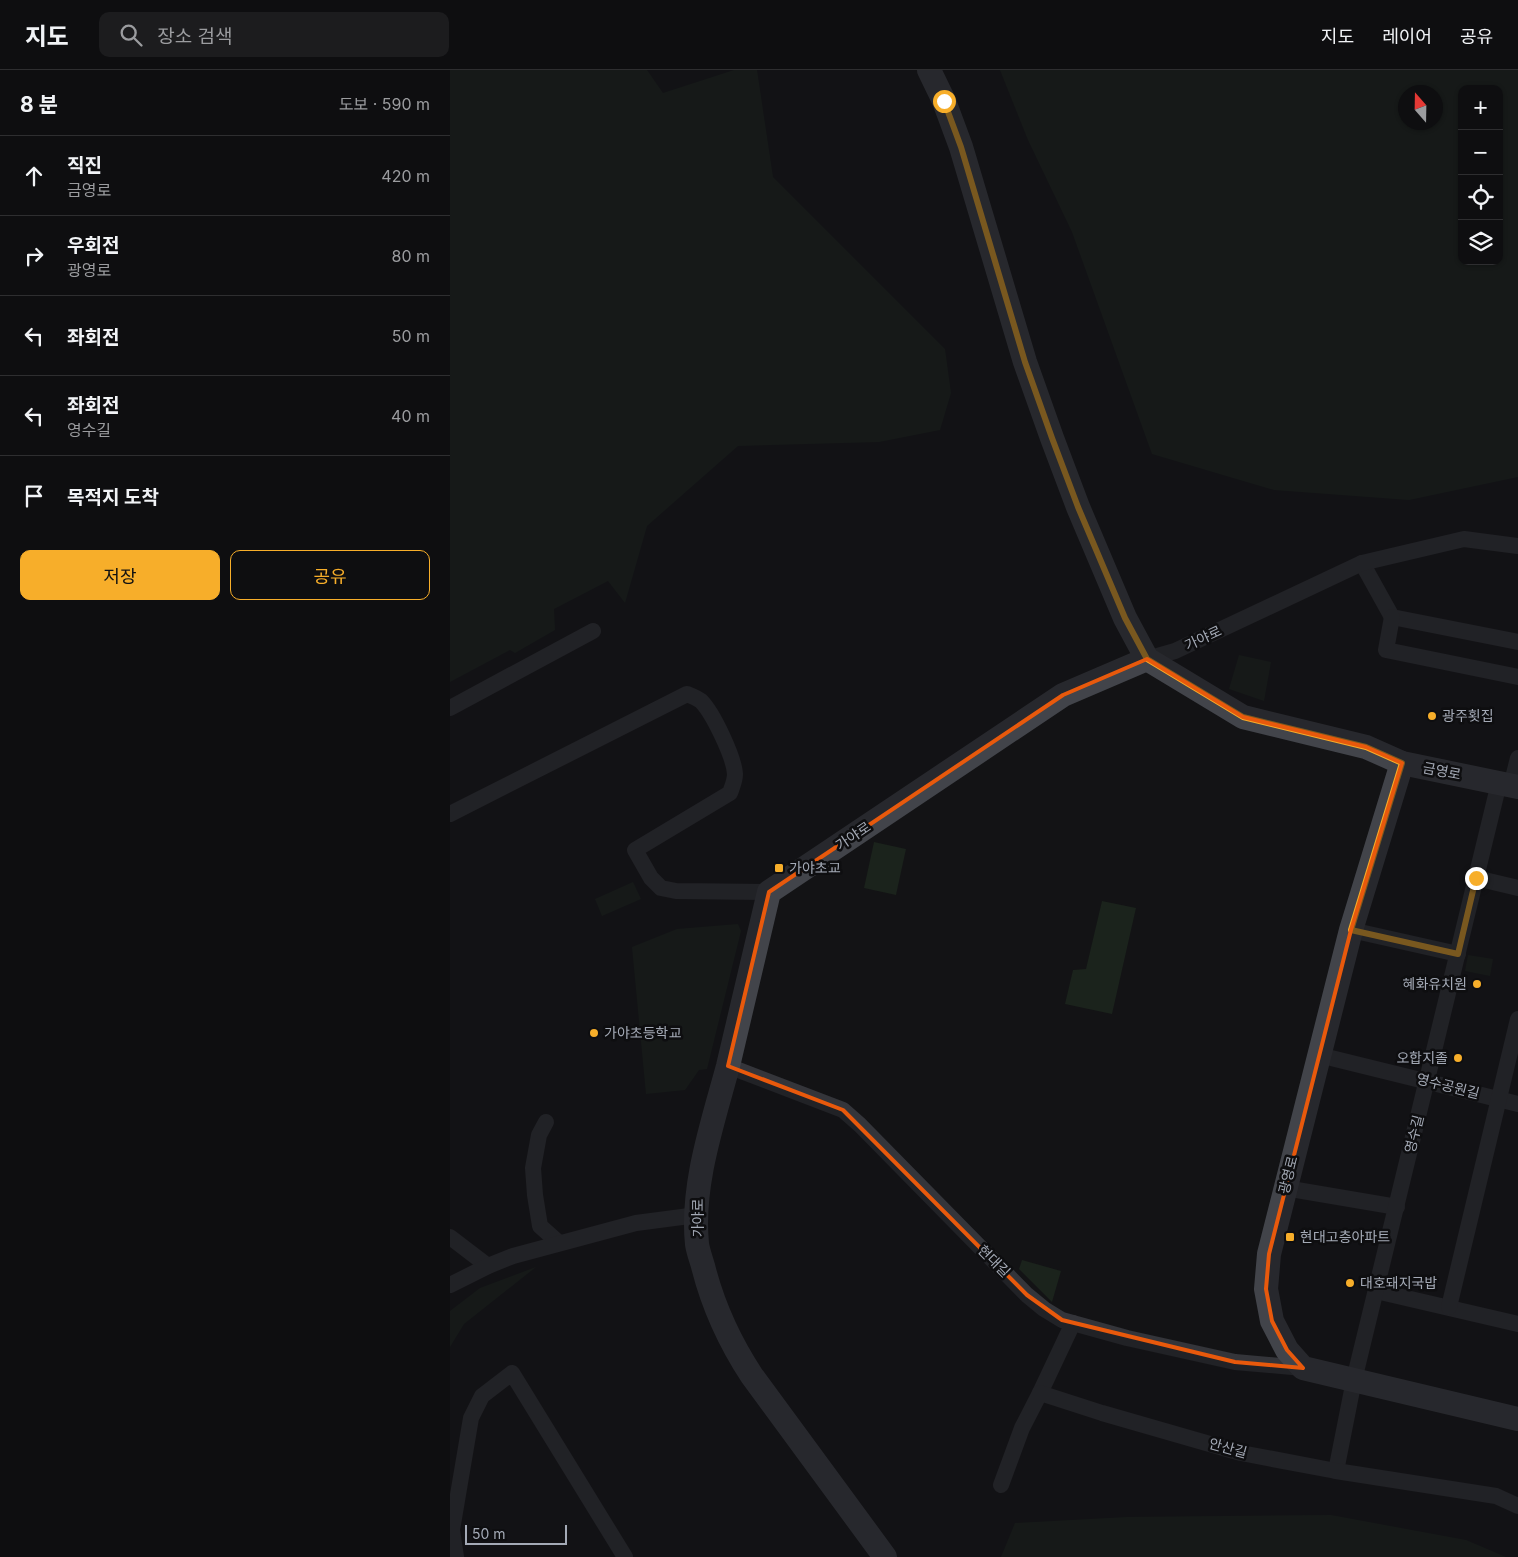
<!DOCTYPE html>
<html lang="ko">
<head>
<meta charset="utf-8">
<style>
  body { margin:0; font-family:Inter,"Noto Sans KR",sans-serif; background:#1c1c1e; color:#f1f3f6 }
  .controls { position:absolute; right:15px; top:15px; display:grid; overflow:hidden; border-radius:10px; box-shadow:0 1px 4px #0004 }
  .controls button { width:45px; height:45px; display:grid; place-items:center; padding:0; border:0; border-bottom:1px solid #2e2e30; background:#0e0e10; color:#f1f3f6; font:25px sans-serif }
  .compass { position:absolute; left:948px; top:15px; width:45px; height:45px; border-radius:50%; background:#0e0e10; box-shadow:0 1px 4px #0004; rotate:340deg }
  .scale { position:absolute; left:15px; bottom:12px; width:102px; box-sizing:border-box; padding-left:5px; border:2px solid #a4aab6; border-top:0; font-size:14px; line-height:18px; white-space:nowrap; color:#a4aab6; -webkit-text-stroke:4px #0e0e10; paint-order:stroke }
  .stop { position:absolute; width:15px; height:15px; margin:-11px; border:4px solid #f7ae2a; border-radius:50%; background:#fff }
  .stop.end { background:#f7ae2a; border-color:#fff; box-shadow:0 1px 5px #0008 }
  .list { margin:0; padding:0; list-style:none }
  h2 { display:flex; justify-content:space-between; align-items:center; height:65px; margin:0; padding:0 20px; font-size:21px }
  h2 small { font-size:16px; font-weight:400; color:#9b9c9f }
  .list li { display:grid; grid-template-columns:32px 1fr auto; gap:15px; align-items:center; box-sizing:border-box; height:80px; padding:0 20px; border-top:1px solid #2e2e30 }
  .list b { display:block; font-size:19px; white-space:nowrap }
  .list p { margin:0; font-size:16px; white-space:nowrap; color:#9b9c9f }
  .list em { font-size:16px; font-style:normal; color:#9b9c9f }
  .actions { display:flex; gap:10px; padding:15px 20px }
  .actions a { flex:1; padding:11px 0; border:1px solid #f7ae2a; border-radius:10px; text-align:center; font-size:18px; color:#f7ae2a }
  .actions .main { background:#f7ae2a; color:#111 }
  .icon { flex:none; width:28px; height:28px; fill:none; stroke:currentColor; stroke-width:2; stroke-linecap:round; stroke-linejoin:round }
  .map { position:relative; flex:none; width:1068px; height:1487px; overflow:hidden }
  header { display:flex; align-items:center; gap:30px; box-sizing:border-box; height:70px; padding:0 25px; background:#0e0e10; border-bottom:1px solid #2e2e30 }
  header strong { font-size:24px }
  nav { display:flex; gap:28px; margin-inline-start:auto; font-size:18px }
  .search { width:350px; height:45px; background:#1c1c1e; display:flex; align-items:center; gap:12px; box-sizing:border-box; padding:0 18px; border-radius:10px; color:#9b9c9f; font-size:19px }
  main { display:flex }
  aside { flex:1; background:#0e0e10 }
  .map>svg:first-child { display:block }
  .green { fill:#1b231c; fill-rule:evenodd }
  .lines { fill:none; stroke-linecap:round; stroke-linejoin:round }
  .street { stroke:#34353a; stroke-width:16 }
  .secondary { stroke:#42444a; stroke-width:24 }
  .route { stroke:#f7ae2a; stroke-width:6 }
  .marked { fill:none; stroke:#e8590c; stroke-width:4; stroke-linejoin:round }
  .poi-dot { fill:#f7ae2a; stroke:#0e0e10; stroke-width:2 }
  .labels { text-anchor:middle; stroke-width:5; stroke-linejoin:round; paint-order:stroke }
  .street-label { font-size:14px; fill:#a4aab6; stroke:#0e0e10 }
  .poi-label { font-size:14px; fill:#a4aab6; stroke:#0e0e10; text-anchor:start }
</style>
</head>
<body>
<header>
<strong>지도</strong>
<div class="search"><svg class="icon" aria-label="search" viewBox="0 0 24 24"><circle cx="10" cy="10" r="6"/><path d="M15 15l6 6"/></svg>장소 검색</div>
<nav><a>지도</a><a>레이어</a><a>공유</a></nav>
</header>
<main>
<aside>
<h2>8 분<small>도보 · 590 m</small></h2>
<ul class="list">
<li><svg class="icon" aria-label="ahead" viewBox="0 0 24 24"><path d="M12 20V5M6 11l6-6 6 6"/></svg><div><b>직진</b><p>금영로</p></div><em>420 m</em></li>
<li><svg class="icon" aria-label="right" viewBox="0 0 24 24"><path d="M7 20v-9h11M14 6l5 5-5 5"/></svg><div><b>우회전</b><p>광영로</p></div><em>80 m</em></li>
<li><svg class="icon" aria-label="left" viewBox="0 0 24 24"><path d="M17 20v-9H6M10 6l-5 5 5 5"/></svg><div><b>좌회전</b></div><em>50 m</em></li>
<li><svg class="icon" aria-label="left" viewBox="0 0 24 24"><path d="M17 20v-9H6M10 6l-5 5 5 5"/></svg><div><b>좌회전</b><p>영수길</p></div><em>40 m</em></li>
<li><svg class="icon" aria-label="arrive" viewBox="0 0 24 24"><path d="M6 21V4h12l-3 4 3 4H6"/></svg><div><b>목적지 도착</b></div></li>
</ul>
<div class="actions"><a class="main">저장</a><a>공유</a></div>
</aside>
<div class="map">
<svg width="1068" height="1487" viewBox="0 0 1068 1487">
  <rect width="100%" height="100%" fill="#131315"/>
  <!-- green -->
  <g class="green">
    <polygon points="0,0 197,0 213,23 284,0 307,0 323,107 495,279 501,323 490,360 429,372 288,376 197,456 175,533 158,511 104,539 105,560 65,583 60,580 0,612"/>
    <path d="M550 0H1068V407L959 430 824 420 702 384 622 162 578 70ZM1012 19H1049V191H1012ZM956 22H986V52H956Z"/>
    <polygon points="789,585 821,592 814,631 779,619"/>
    <polygon points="424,772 456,779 446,825 414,818"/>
    <polygon points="183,812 191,829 152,846 145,829"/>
    <polygon points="652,831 686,838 662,944 615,934 623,900 636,899"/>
    <polygon points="288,854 291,861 257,999 249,1000 235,1020 196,1024 182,877 227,859"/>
    <polygon points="1018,885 1043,889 1040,906 1015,901"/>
    <polygon points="572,1190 611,1201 602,1232 569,1199"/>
    <polygon points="86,1197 14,1254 0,1277 0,1241 30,1218"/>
    <polygon points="881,1445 1016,1470 1056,1487 551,1487 565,1453 677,1447"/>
  </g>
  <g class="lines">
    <!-- street -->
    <g class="street">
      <polyline points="912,493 942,547 1068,572"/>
      <polyline points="942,547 936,580 1068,607"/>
      <polyline points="697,589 725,581 912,493 1014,469 1068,476"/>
      <polyline points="0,638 143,561"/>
      <polyline points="1061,716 1068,688"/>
      <path d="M0 744 237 624C242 626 247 628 251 631 263 643 284 687 285 704 285 711 282 717 280 723L185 780 201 808 211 818 226 821 319 822"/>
      <polyline points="1026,808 1068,818"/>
      <polyline points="901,860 1008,884"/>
      <polyline points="869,985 1068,1034"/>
      <polyline points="278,996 393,1040 410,1055 577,1225 594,1239 612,1250 677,1268 785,1292 853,1298"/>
      <polyline points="96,1052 89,1065 83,1098 85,1125 90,1156 109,1173"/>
      <polyline points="835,1118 947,1137"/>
      <polyline points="0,1167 38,1196"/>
      <polyline points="0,1215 38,1196 63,1186 186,1153 247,1145"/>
      <polyline points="926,1221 1068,1254"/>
      <polyline points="999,1237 1068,949"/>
      <polyline points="590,1323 623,1253"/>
      <polyline points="886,1401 904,1310 1049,713"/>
      <polyline points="551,1415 572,1358 590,1323 652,1343 791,1383 886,1401 1046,1426 1068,1436"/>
      <polyline points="6,1487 2,1460 21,1348 32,1326 62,1303 175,1487"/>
    </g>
    <!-- secondary -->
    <g class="secondary">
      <polyline points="479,0 494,31 511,77 575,292 602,368 628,437 675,548 697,589 793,647 916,677 952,693 1068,717"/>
      <polyline points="952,693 901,860 819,1184 816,1219 822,1251 837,1280 853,1298 1068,1349"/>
      <path d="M435 1487 302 1306C279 1271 263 1236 253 1196 251 1189 248 1181 247 1174 241 1115 263 1052 278 996 292 938 305 880 319 822L613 625 697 589"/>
    </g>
  </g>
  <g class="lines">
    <!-- route -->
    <polyline class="route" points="494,31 511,77 575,292 602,368 628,437 675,548 697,589 793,647 916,677 952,693 901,860 1008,884 1026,808"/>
  </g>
  <!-- marked area -->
  <path d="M0 0H1068V1487H0ZM697 589 793 647 916 677 952 693 901 860 819 1184 816 1219 822 1251 837 1280 853 1298 785 1292 612 1250 577 1225 393 1040 278 996 319 822 613 625Z" fill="#131315" fill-opacity=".55" fill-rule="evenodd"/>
  <path class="marked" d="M697 589 793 647 916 677 952 693 901 860 819 1184 816 1219 822 1251 837 1280 853 1298 785 1292 612 1250 577 1225 393 1040 278 996 319 822 613 625Z"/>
  <!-- markers -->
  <g class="poi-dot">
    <circle cx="982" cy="646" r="5"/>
    <rect x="324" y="793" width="10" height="10" rx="2.5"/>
    <circle cx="1027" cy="914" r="5"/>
    <circle cx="144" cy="963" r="5"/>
    <circle cx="1008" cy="988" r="5"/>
    <rect x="835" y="1162" width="10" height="10" rx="2.5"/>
    <circle cx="900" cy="1213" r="5"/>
  </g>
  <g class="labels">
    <!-- street labels -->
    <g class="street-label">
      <text transform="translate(753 568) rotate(-25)" y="5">가야로</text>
      <text transform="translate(992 701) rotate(11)" y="5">금영로</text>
      <text transform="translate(403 766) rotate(-34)" y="5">가야로</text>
      <text transform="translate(998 1016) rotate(14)" y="5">영수공원길</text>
      <text transform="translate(964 1064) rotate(-76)" y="5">영수길</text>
      <text transform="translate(838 1105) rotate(-76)" y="5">광영로</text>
      <text transform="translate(248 1148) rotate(-90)" y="5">가야로</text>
      <text transform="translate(544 1191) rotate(45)" y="5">현대길</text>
      <text transform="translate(778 1378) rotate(15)" y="5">안산길</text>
    </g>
    <!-- poi labels -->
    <g class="poi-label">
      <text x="992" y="651">광주횟집</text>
      <text x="339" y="803">가야초교</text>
      <text x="1017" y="919" text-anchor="end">혜화유치원</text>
      <text x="154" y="968">가야초등학교</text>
      <text x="998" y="993" text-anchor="end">오합지졸</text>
      <text x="850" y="1172">현대고층아파트</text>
      <text x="910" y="1218">대호돼지국밥</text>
    </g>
  </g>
</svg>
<div class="controls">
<button>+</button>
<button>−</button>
<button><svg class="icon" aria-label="locate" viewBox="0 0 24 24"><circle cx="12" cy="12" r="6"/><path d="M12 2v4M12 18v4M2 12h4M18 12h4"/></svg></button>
<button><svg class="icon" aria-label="layers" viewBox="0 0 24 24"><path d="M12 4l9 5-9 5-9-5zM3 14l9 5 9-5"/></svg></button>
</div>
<svg class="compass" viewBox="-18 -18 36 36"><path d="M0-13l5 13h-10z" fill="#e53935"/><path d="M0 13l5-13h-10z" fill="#9b9c9f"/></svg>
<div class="scale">50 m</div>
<div class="stop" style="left:494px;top:31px"></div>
<div class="stop end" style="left:1026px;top:808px"></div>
</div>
</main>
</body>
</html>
